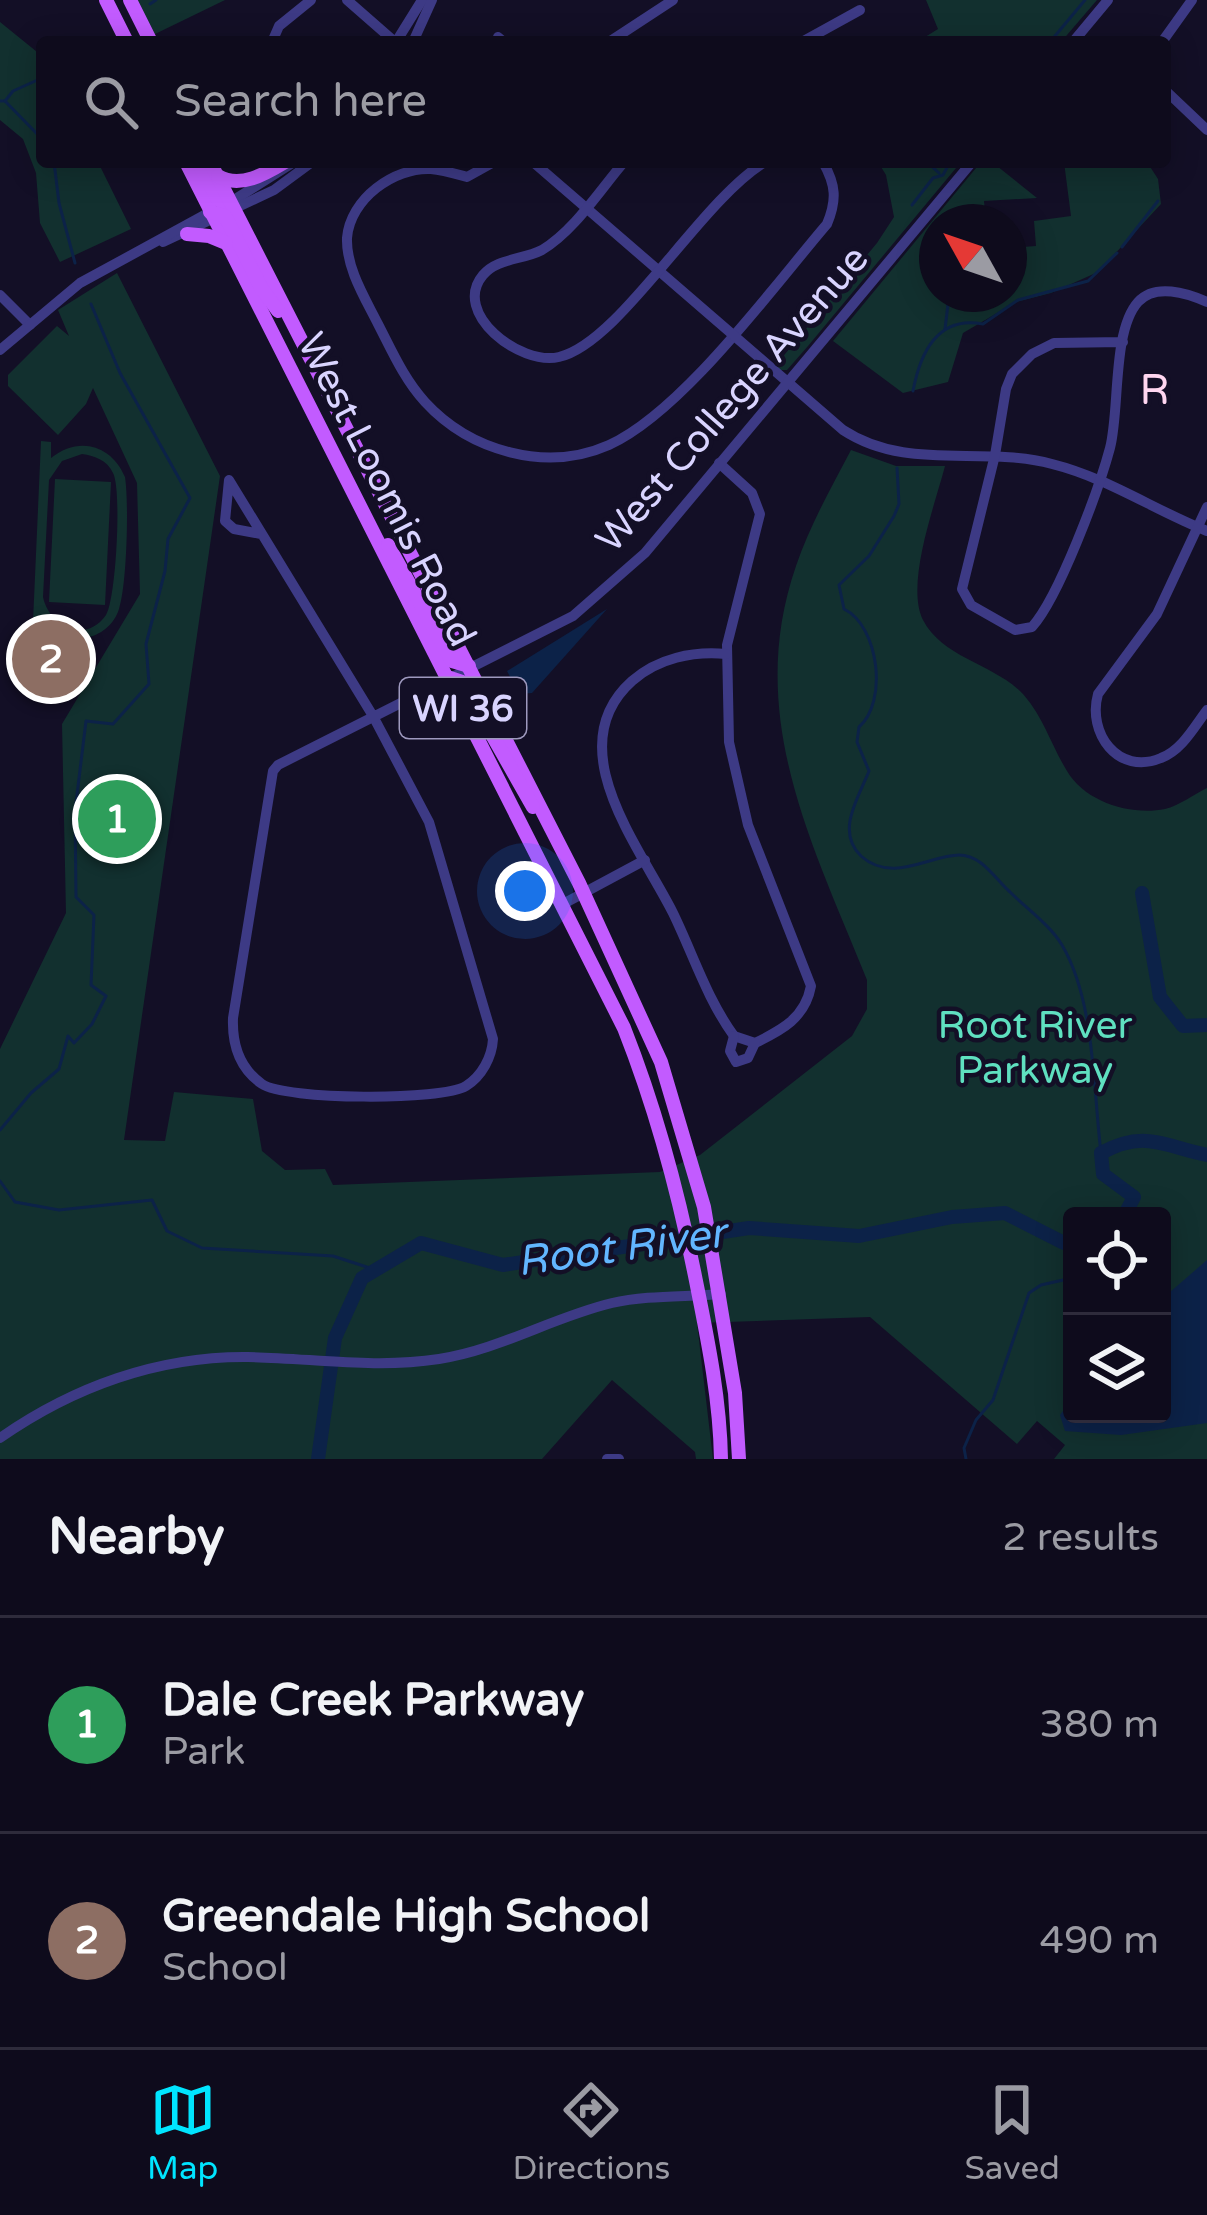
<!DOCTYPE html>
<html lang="en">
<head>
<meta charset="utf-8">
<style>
  body { margin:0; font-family:"Varela Round",sans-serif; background:#1c1929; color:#f1f3f6 }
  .controls { position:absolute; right:36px; bottom:36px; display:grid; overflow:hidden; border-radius:12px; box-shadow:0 6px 30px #0003 }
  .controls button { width:108px; height:108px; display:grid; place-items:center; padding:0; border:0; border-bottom:3px solid #2e2b3b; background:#0e0b1c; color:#f1f3f6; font:60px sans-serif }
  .compass { position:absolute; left:919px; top:204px; width:108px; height:108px; border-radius:50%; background:#0e0b1c; box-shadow:0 6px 30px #0003; rotate:310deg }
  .you { position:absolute; left:525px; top:891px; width:42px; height:42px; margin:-30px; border:9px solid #fff; border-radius:50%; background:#1a73e8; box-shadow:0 0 0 18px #1a73e833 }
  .badge { display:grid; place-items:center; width:78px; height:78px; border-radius:50%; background:#00e5ff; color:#fff; font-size:39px; font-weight:700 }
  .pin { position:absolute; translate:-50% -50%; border:6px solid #fff; box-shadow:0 3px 12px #0006 }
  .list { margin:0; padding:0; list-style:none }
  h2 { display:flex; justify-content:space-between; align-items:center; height:156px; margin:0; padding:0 48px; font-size:51px }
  h2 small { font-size:39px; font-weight:400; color:#9b9ba3 }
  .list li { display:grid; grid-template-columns:78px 1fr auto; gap:36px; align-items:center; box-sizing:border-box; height:216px; padding:0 48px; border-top:3px solid #2e2b3b }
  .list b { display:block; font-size:45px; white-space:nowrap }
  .list p { margin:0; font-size:39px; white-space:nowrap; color:#9b9ba3 }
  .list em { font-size:39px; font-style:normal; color:#9b9ba3 }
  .icon { flex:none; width:66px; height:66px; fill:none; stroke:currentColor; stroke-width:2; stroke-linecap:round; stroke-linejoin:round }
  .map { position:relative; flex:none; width:1207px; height:1459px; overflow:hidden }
  .search { position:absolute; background:#0e0b1c; box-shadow:0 6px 30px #0003; left:36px; right:36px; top:36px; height:132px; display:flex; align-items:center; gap:30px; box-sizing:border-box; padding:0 42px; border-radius:12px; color:#9b9ba3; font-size:45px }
  .sheet { height:588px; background:#0e0b1c }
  nav { display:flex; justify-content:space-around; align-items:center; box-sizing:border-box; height:168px; border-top:3px solid #2e2b3b; background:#0e0b1c; font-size:33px; color:#9b9ba3 }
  nav a { display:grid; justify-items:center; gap:6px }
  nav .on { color:#00e5ff }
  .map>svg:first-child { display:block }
  .green { fill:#12302f; fill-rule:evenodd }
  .water { fill:#0c2248 }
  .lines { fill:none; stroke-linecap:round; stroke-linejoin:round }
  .stream { stroke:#0c2248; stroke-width:3 }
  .river { stroke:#0c2248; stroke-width:14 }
  .minor { stroke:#3d3a85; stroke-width:10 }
  .major { stroke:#c25bff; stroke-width:14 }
  .labels { text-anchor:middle; stroke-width:9; stroke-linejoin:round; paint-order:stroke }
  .shield { fill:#130f26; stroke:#9e99be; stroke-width:3 }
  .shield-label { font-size:36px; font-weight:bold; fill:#d9d4ff }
  .street-label { font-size:39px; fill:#d9d4ff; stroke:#130f26 }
  .park-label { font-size:39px; fill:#5fe0c0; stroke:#130f26 }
  .neighbourhood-label { font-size:42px; letter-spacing:3px; fill:#ffd6f0; stroke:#130f26 }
  .water-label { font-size:42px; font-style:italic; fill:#62b6ff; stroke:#130f26 }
</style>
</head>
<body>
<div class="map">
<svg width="1207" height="1459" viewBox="0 0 1207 1459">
  <rect width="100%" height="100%" fill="#130f26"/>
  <!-- green -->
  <g class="green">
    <polygon points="135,0 225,0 153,35"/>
    <polygon points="926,0 1097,0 1061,42 917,42 938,29"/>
    <polygon points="0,22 42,56 42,162 98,162 131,229 60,262 40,223 36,173 23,139 0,120"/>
    <polygon points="878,162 961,162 808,346 787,370 779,370 775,366 877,243 894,217 886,175"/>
    <polygon points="981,162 999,162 997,166 1037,198 984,201 986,222 937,222 937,249 932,255 937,260 937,294 976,294 992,306 1003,294 1009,294 1016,280 1009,273 1009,248 1036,246 1034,221 1071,216 1064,162 1147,162 1158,179 1161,204 1098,272 1051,293 1016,302 963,333 948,382 903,393 833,341"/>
    <path d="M117 273 220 476 124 1140 165 1141 174 1092 253 1099 262 1151 285 1170 325 1169 333 1185 660 1172 700 1155 852 1036 867 1009V980C813 845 744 716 796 566 810 525 831 488 851 450L896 466H945C935 505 905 584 923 620 942 657 992 664 1020 691 1042 713 1051 745 1067 771 1085 802 1131 816 1165 809 1179 806 1194 794 1207 788V1459H1054L1065 1445 1037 1421 1017 1444 870 1317 697 1323 713 1459H696L695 1452 612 1380 542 1459H0V1049L66 913 62 724 140 594 137 483 93 388 86 404 58 435 8 386V375L57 326 69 336 58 310ZM1072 1216H1162V1414H1072Z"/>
    <path d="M41 441 51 442V458C78 436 111 444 125 477 129 502 127 586 119 609 114 625 100 636 84 638 62 642 51 623 33 622ZM82 454C95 456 107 460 113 473 122 489 116 600 106 615 85 645 49 626 43 597L49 480 62 461Z"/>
    <polygon points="55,479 111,482 105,605 49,602"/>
  </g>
  <!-- water -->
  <g class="water">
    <polygon points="607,609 532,693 519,694 507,671"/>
    <polygon points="1207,1260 1207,1423 1121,1435 1065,1431 1060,1415 1072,1399 1072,1414 1162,1414 1162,1299"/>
  </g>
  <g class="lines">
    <!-- stream -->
    <g class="stream">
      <polyline points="150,4 156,0"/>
      <polyline points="85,42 92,38"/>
      <polyline points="1050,42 1085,0"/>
      <polyline points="0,101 5,101 42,139"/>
      <polyline points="5,101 13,91 42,78"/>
      <polyline points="54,162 59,203 75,263"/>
      <polyline points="927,162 939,173"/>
      <polyline points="912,205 933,178 943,175 950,162"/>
      <polyline points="1122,247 1158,201"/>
      <polyline points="945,329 949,296"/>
      <path d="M913 391C920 354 937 315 983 324L1018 300 1088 281 1117 253"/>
      <path d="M897 468 899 504 894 516 869 556 839 585 844 609C879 626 888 702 859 727L857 742 869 771C859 797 835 831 861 856 892 884 930 855 959 855 982 855 995 879 1010 892 1027 909 1050 925 1062 945 1095 1001 1093 1088 1101 1153"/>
      <polyline points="0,1130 31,1093 59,1069 68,1036 74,1043 92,1024 106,996 91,985 94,915 76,897 75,811 86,721 113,724 149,684 146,644 165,571 168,539 190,498 120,373 91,304"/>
      <polyline points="0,1181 15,1202 59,1210 152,1200 167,1231 202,1248 333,1256 376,1270"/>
      <polyline points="966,1459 964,1448 976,1420 993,1400 1029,1293 1041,1285 1072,1278"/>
    </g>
    <!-- river -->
    <g class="river">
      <polyline points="1142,893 1160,997 1183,1026 1207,1025"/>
      <path d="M1124 1216 1134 1197 1103 1174 1101 1153C1145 1129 1163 1146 1207 1155"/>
      <polyline points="318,1459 335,1338 362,1278 421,1243 503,1265 749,1228 859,1236 952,1217 1005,1213 1064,1243 1072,1243"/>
    </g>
    <!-- minor -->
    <g class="minor">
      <polyline points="347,0 395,42"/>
      <polyline points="498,37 504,42"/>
      <polyline points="272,42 279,26 311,0"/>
      <polyline points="396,42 422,0"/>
      <polyline points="413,42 432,0"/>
      <polyline points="609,42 673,0"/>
      <polyline points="802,42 860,10"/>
      <polyline points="1073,42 1108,0"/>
      <polyline points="1162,42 1192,0"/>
      <polyline points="1165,90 1207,130"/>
      <path d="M494 162 467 177C456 174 443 170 431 169 394 167 350 199 347 238 346 268 365 298 378 324 392 351 404 379 425 402 470 451 546 473 609 445 682 412 773 287 827 224 837 200 836 185 823 162"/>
      <path d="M533 162 843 430C907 472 981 445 1052 464 1108 478 1154 510 1207 531"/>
      <path d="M624 162C600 190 574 231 542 250 523 260 497 258 483 275 451 313 520 366 559 357 620 343 700 201 765 162"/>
      <polyline points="229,203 294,162"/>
      <polyline points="163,242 274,190 312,162"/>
      <polyline points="0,295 30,325"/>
      <path d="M1123 342 1054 343 1032 354 1012 374 1006 389 995 455 962 589 971 605 1015 630 1032 627C1059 597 1099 489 1110 448 1120 410 1112 331 1138 302 1155 283 1187 293 1207 302"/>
      <polyline points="0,350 80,283 212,211"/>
      <path d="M719 463 752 493 760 514 727 645 729 742 748 825 811 986C805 1018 782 1030 755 1043L734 1036"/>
      <path d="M1207 507 1157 614 1098 694C1087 733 1118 776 1161 758 1182 750 1194 727 1207 710"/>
      <path d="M261 534 234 529 225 521 229 480 373 716 429 822 493 1039C492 1057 482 1076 466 1086 442 1101 285 1100 262 1084 239 1068 232 1044 233 1018L273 771 278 765 573 616 645 553 972 162"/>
      <path d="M726 654C693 651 658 658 632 681 558 747 640 847 673 913 693 954 707 999 734 1036"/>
      <polyline points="563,904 645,860"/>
      <polyline points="734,1036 730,1051 736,1062 748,1058 755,1043"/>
      <path d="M0 1438C73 1387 158 1356 248 1357 312 1358 374 1369 439 1359 499 1350 553 1317 612 1303 647 1295 686 1297 721 1294"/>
      <polyline points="607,1459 619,1459"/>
    </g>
    <!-- major -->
    <g class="major">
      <polyline points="106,0 127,42"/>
      <polyline points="130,0 151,42"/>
      <path d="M186 162 624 1028C656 1109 678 1191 695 1276 707 1336 720 1397 721 1459"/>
      <polyline points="198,162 217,198 229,209"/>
      <polyline points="210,162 579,883 661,1062 704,1207 735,1393 739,1459"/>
      <path d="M218 176C240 189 265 174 285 162"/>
      <polyline points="210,212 225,216 262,289 278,311"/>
      <polyline points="187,234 209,236 226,243"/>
      <polyline points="388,545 452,661 469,666"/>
      <polyline points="447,677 462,682 533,807"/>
    </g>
  </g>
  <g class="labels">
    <!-- shield labels -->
    <rect class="shield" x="400" y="678" width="126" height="60" rx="9"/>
    <g class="shield-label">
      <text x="463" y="721">WI 36</text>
    </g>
    <!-- street labels -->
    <g class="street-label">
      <text transform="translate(731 398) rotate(-49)" y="14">West College Avenue</text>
      <text transform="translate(388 489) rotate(63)" y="14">West Loomis Road</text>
    </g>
    <!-- park labels -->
    <g class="park-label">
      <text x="1035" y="1038">Root River<tspan x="1035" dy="45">Parkway</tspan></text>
    </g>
    <!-- neighbourhood labels -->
    <g class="neighbourhood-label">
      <text x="1156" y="404">R</text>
    </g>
    <!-- water labels -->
    <g class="water-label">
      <text transform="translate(621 1246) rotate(-8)" y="15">Root River</text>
    </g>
  </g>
</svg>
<div class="controls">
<button><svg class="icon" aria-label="locate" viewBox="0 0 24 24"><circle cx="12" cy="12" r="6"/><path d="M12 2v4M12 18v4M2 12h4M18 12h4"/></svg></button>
<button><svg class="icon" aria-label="layers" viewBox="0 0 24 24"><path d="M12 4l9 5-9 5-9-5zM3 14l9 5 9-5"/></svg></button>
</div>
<svg class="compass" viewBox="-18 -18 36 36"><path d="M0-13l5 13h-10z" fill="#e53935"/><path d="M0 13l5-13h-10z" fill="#9b9ba3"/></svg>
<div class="you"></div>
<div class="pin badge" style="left:117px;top:819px;background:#2e9e5b">1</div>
<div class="pin badge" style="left:51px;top:659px;background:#8d6e63">2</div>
<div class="search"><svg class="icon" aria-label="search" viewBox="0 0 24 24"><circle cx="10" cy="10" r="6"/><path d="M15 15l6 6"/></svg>Search here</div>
</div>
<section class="sheet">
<h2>Nearby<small>2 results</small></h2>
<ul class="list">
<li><span class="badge" style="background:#2e9e5b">1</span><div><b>Dale Creek Parkway</b><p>Park</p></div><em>380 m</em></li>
<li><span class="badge" style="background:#8d6e63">2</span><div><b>Greendale High School</b><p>School</p></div><em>490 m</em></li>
</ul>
</section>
<nav>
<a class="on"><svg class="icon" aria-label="map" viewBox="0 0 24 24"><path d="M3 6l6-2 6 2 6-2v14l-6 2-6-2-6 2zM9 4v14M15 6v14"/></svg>Map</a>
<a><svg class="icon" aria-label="directions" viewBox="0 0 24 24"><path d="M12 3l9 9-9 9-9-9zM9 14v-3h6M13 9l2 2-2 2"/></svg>Directions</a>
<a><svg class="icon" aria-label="saved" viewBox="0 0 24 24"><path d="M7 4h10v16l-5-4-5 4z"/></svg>Saved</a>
</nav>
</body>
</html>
